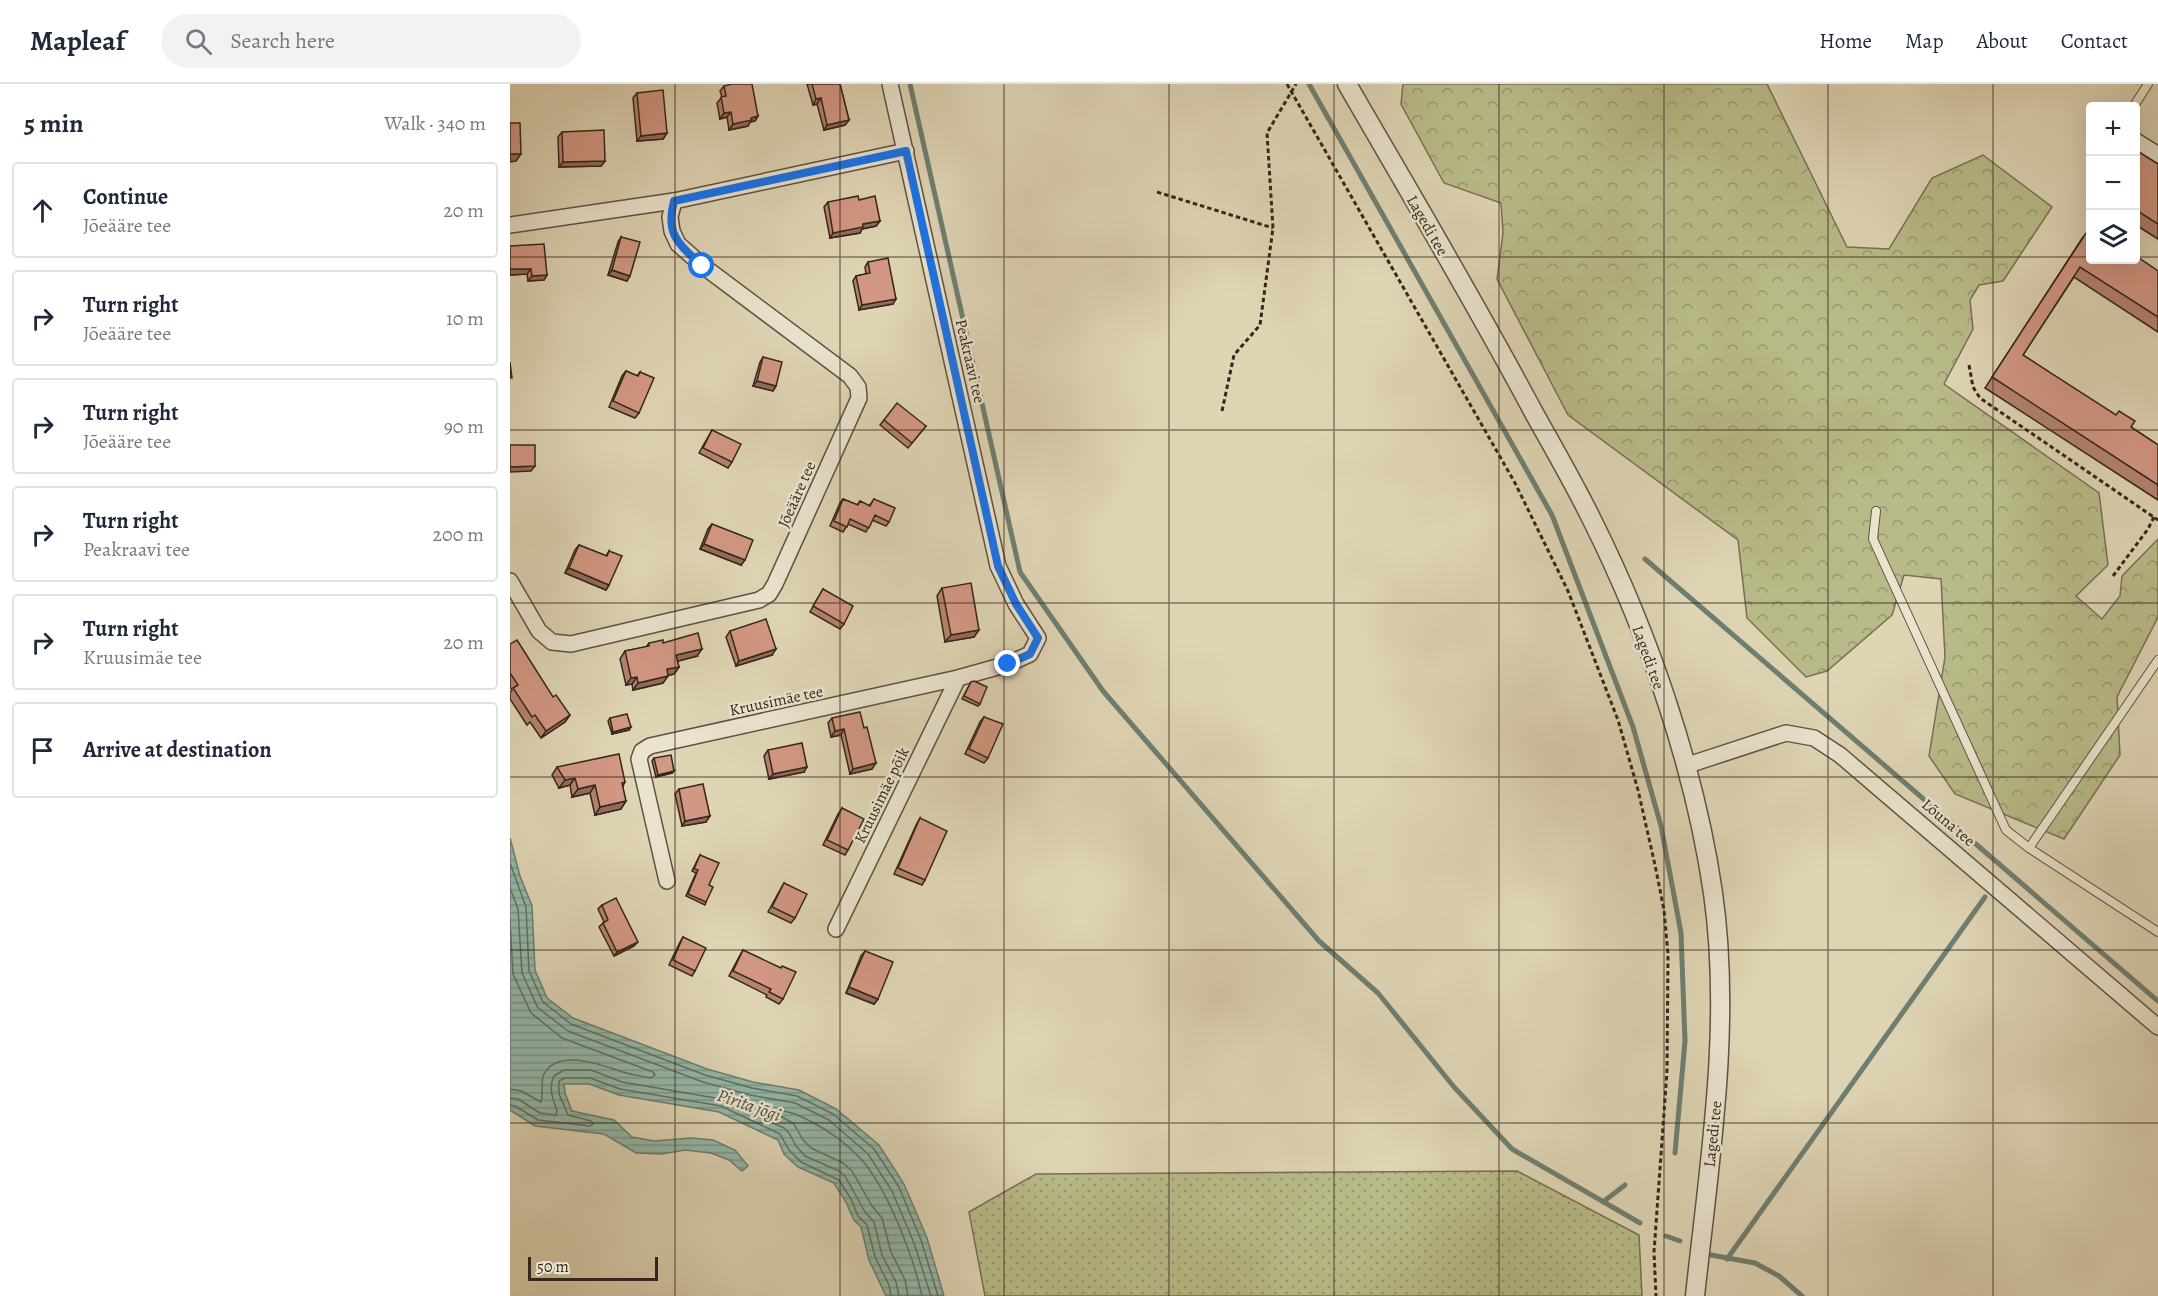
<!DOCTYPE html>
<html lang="en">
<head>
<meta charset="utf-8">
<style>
  body { margin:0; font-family:Alegreya,serif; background:#f2f2f3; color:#1f2937 }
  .controls { position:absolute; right:18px; top:18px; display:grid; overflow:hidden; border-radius:6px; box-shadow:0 6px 24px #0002 }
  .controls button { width:54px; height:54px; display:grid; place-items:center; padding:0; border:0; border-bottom:2px solid #e0e1e3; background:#fff; color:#1f2937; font:30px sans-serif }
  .scale { position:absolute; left:18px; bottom:15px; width:130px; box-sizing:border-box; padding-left:6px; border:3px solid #34271b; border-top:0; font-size:16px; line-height:21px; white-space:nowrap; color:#34271b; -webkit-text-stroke:4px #eae4cf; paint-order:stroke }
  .stop { position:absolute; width:18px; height:18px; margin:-14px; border:4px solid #1a73e8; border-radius:50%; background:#fff }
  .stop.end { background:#1a73e8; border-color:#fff; box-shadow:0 2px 6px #0008 }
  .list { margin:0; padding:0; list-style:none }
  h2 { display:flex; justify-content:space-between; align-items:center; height:78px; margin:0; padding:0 24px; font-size:26px }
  h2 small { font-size:20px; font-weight:400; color:#747a83 }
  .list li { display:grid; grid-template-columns:39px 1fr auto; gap:18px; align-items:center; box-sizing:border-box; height:96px; margin:0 12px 12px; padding:0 12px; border:2px solid #e0e1e3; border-radius:6px }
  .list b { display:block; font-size:22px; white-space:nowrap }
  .list p { margin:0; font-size:20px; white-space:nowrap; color:#747a83 }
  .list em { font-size:20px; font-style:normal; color:#747a83 }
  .icon { flex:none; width:33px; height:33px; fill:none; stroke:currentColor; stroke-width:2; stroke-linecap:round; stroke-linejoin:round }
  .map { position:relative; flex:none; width:1648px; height:1212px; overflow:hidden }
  header { display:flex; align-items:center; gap:36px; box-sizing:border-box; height:84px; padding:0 30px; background:#fff; border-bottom:2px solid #e0e1e3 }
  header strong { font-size:28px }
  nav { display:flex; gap:33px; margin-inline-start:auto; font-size:21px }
  .search { width:420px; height:54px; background:#f2f2f3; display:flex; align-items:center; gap:15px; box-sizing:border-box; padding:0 21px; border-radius:33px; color:#747a83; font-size:22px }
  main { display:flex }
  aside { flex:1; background:#fff }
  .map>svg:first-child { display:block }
  .grass { fill:url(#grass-dots); stroke:#767152; stroke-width:1.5 }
  .forest { fill:url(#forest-crowns); stroke:#767152; stroke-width:1.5 }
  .water { fill:url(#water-rules); stroke:#6e7f71; stroke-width:1.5 }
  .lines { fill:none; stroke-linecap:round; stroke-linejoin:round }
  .shore { stroke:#647062; stroke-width:1.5 }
  .stream { stroke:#6e7f71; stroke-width:5 }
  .service-casing { stroke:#5f5242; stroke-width:10 }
  .minor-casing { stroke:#5f5242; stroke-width:18 }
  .tertiary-casing { stroke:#5f5242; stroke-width:21 }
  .path { stroke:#34271b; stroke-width:3; stroke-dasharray:4.5 3; stroke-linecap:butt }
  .service { stroke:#eae4cf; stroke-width:8 }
  .minor { stroke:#eae4cf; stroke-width:15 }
  .tertiary { stroke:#eae4cf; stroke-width:18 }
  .wall { fill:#b58371; stroke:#34271b; stroke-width:1.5 }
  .shaded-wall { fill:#946a5c; stroke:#34271b; stroke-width:1.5 }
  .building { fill:#d39883; stroke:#34271b; stroke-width:1.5 }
  .route { stroke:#1a73e8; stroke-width:8 }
  .grid { fill:none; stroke:#34271b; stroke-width:1.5; stroke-opacity:0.55 }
  .labels { text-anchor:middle; stroke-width:5; stroke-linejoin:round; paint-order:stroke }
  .street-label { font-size:16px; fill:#34271b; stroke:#eae4cf }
  .water-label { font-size:18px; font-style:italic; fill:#4c4c3f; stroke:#eae4cf }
</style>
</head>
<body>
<header>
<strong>Mapleaf</strong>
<div class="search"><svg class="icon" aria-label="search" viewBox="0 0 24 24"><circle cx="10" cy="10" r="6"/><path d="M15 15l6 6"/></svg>Search here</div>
<nav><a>Home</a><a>Map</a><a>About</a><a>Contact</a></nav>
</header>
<main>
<aside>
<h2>5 min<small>Walk · 340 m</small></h2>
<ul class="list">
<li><svg class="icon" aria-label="ahead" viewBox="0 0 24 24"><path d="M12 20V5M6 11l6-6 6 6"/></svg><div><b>Continue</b><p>Jõeääre tee</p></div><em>20 m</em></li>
<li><svg class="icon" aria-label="right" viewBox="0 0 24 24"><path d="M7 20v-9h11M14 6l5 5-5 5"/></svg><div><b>Turn right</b><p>Jõeääre tee</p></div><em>10 m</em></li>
<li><svg class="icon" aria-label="right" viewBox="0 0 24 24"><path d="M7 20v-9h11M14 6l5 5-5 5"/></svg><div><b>Turn right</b><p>Jõeääre tee</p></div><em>90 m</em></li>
<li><svg class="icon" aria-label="right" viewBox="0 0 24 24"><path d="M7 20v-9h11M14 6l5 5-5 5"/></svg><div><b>Turn right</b><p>Peakraavi tee</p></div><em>200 m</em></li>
<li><svg class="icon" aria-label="right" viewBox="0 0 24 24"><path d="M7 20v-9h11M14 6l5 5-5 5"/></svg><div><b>Turn right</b><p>Kruusimäe tee</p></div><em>20 m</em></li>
<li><svg class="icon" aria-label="arrive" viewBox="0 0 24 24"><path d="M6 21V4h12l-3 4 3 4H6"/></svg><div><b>Arrive at destination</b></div></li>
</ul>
</aside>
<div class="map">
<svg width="1648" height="1212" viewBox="0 0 1648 1212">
  <defs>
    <pattern id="grass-dots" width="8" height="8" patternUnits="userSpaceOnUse" patternTransform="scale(1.5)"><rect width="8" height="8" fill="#b8bb89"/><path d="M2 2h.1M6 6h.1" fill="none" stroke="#96986f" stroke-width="1.8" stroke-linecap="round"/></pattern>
    <pattern id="forest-crowns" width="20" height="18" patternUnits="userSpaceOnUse" patternTransform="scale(1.5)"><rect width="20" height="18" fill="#b8bb89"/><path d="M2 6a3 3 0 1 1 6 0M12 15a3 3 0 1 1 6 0" fill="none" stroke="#96986f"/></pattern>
    <pattern id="water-rules" width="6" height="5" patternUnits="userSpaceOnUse" patternTransform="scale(1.5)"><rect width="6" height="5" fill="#94b9aa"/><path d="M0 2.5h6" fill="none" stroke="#7a968a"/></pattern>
  </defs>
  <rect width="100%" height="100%" fill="#dfd5b5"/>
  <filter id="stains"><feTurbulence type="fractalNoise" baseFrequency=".00333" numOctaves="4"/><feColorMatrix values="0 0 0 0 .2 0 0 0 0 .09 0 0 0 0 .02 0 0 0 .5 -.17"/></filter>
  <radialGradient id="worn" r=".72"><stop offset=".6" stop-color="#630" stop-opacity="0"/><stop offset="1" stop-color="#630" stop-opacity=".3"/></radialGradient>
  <!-- grass -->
  <polygon class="grass" points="1007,1087 1129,1151 1132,1212 475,1212 459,1128 526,1090"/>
  <!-- forest -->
  <polygon class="forest" points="893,0 1257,0 1337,163 1379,165 1422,94 1473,71 1542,123 1493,197 1469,201 1460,216 1463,245 1434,300 1589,409 1598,481 1566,512 1592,535 1610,512 1612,492 1648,455 1648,533 1607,613 1610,671 1554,755 1445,710 1419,672 1435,573 1431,495 1394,491 1382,531 1317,587 1296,593 1237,534 1228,456 1058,331 987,195 993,149 991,119 934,99 891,20"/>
  <!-- water -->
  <polygon class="water" points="0,754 10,792 22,822 25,886 37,914 63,934 197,985 243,998 289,1006 326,1025 369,1061 394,1100 417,1154 434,1212 376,1212 359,1176 351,1143 344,1136 336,1118 324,1099 288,1083 274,1070 268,1056 209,1028 109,1011 79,1000 54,1000 55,1009 62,1027 104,1036 122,1053 144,1057 181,1054 203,1056 225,1066 238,1082 232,1087 219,1076 201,1069 175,1066 152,1070 126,1069 94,1050 25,1042 0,1026"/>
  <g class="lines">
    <!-- shore -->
    <g class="shore">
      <polyline points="0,779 16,823 19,887 33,918 61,940 195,991 242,1004 287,1012 323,1030 364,1065 389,1103 411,1156 428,1212"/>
      <polyline points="0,804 8,825 12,889 28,924 58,947 193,998 240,1011 285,1019 319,1036 358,1070 382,1107 404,1159 421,1212"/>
      <path d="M0 838 3 890 21 929 52 954 143 988 145 991 141 994C132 992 122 991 113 988 93 982 48 963 34 990 30 999 34 1009 31 1018L11 1007 0 1005"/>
      <path d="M0 1014 8 1015 30 1029 46 1031 47 1027C43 1015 38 1004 44 992L54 986H81L112 998 211 1015 274 1044 279 1049 286 1062 295 1072 329 1087 335 1092 355 1128 364 1138 372 1171 386 1198 389 1212"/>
      <polyline points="0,1021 5,1022 28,1036 80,1042 83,1040 81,1037 58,1031 49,1010 49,997 55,994 80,994 110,1005 211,1022 270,1050 279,1066 291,1078 329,1096 341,1115 348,1132 357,1141 365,1173 379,1201 381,1212"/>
      <path d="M398 1212 395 1196 381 1168 372 1134 362 1122 342 1087 333 1079 301 1064 293 1056 284 1040 269 1031 270 1027C281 1027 290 1032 300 1037 318 1046 338 1061 352 1076 379 1108 403 1172 412 1212"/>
    </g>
    <!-- stream -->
    <g class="stream">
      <polyline points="400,0 510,488 593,607 809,857 868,909 944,1003 1002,1065 1130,1139"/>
      <polyline points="799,0 1042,431 1123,643 1151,742 1171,849 1175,957 1165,1069"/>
      <polyline points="1135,475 1648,917"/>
      <polyline points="1093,1118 1115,1101"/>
      <polyline points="1156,1152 1170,1157"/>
      <polyline points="1201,1171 1245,1179 1269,1192 1292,1212"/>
      <polyline points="1217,1175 1475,813"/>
    </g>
    <defs>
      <g id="service">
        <polyline points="1624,22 1638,0"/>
        <polyline points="1366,427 1363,455 1496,746 1519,764 1648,848"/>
        <polyline points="1519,764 1648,576"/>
      </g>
      <g id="minor">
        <polyline points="1626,57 1648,71"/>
        <polyline points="0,141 164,117 396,67"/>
        <polyline points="0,497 29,547 42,558 61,560 249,516 259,510 265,500 349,314 348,303 340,292 193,182 168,160 162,147 160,133 164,117"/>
        <polyline points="1175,682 1276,649 1304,654 1330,671 1648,943"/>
        <polyline points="157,797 129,675 132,667 140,662 448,594 498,580 520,570 528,554 506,520 488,482 380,0"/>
        <polyline points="326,845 448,594"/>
      </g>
      <path id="tertiary" d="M837 0C900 109 965 218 1024 329 1044 365 1065 401 1083 438 1139 550 1185 685 1203 809 1222 941 1199 1081 1185 1212"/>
    </defs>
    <!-- service casing -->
    <use href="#service" class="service-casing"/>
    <!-- minor casing -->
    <use href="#minor" class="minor-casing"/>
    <!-- tertiary casing -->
    <use href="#tertiary" class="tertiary-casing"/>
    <!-- path -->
    <g class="path">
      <polyline points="777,0 1005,399 1058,507 1108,636 1128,706 1145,781 1154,826 1158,870 1157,987 1144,1168 1146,1212"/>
      <polyline points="647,108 763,144"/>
      <polyline points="1459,281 1463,303 1470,314 1648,436"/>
      <polyline points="712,327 724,271 750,241 763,144 757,49 786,0"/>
      <polyline points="1603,492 1638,445 1644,433"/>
    </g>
    <!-- service -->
    <use href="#service" class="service"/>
    <!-- minor -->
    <use href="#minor" class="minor"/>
    <!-- tertiary -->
    <use href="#tertiary" class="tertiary"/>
  </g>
  <!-- wall -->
  <g class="wall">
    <polygon points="297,0 330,0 339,36 335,41 314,46 307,20 303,21"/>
    <polygon points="214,2 248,32 245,37 240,38 238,42 219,46 217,33 210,35 207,19 212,13 210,7"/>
    <polygon points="127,9 157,49 153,55 127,57 123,14"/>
    <polygon points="52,48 95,77 91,82 49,83 48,53"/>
    <polygon points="1626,74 1648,80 1648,155 1626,141"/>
    <polygon points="349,116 370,137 366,142 352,145 350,149 320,154 314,123 318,118"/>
    <polygon points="111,153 117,197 98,191 108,158"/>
    <polygon points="1573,153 1648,187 1648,248 1564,193 1513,271 1648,361 1648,416 1475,304"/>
    <polygon points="0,162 37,191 34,196 18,197 17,190 0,191"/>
    <polygon points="358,178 383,220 349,226 343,197 346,192 356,190 355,183"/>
    <polygon points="253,273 266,302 263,307 243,302 250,278"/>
    <polygon points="116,287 127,292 130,288 129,329 125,334 99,323 112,292"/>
    <polygon points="374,336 416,342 398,364 370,341"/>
    <polygon points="202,346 222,378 218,384 189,369"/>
    <polygon points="333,415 347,421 350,417 359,422 364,415 379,438 376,442 362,436 356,448 338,440 333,448 320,442 330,419"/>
    <polygon points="202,440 231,481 190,465 198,445"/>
    <polygon points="69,461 96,472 99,467 99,501 96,506 55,489 65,466"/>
    <polygon points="432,504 464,553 435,558 427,512"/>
    <polygon points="313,505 334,540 330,545 300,528"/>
    <polygon points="220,547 262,571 226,582 216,553"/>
    <polygon points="139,559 153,559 187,572 167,577 169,583 164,590 158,591 153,599 123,606 122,600 116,601 110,575 115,567 136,563"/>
    <polygon points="0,560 43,613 60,631 55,638 31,654 20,638 17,641 0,615 0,608 2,606 0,603"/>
    <polygon points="461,598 470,620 468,622 452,615"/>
    <polygon points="474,633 478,674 474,679 455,670 470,638"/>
    <polygon points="100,634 119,646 102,650 98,637"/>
    <polygon points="322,634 354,644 362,685 340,690 331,651 321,653 318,639"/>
    <polygon points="258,666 294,688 259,695 254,672"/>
    <polygon points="144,674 162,689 146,693 142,677"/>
    <polygon points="47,683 115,698 113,702 111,725 85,731 80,709 62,713 60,701 49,704 42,691"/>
    <polygon points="169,705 196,738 172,742 165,710"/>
    <polygon points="332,724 338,766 335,771 313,761 328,730"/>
    <polygon points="410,734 415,796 412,801 384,790 407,739"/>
    <polygon points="190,771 199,801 196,818 195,821 176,812 186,789 182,787"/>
    <polygon points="274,799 285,834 281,839 258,828 271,804"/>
    <polygon points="92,821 124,862 104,872 89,843 94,838 88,825"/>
    <polygon points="173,853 185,887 182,892 159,881 170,858"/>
    <polygon points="233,866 273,915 269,920 256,913 257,911 219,892 230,871"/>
    <polygon points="355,867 368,915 364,920 336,909 351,872"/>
  </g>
  <!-- shaded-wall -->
  <g class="shaded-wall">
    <polygon points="311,14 307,20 303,21 306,15"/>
    <polygon points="221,28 217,33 210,35 214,29"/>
    <polygon points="248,32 245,37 240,38 238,42 219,46 223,40 241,34"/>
    <polygon points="339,36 335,41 314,46 317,41"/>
    <polygon points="157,49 153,55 127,57 131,52"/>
    <polygon points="0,70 11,70 6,77 0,78"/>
    <polygon points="95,77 91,82 49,83 53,78"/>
    <polygon points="370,137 366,142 352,145 350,149 320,154 323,149 353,140"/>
    <polygon points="0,185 21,185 17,190 0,191"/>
    <polygon points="102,186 120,192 117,197 98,191"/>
    <polygon points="37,191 34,196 18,197 22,192"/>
    <polygon points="386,215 383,220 349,226 352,221"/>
    <polygon points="247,297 266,302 263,307 243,302"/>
    <polygon points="25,382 21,387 0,388 0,383"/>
    <polygon points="194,460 235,476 231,481 190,465"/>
    <polygon points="59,484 99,501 96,506 55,489"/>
    <polygon points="469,546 464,553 435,558 441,551"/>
    <polygon points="192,565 187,572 161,579 166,571"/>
    <polygon points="266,565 262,571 226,582 229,577"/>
    <polygon points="169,583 164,590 152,593 157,585"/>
    <polygon points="158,592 153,599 123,606 128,599"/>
    <polygon points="127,593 122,600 116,601 121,594"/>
    <polygon points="60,631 55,638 31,654 36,647"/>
    <polygon points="121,643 119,646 102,650 103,648"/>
    <polygon points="334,645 331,651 321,653 325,647"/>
    <polygon points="366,679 362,685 340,690 343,685"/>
    <polygon points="297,683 294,688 259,695 263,690"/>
    <polygon points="164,687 162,689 146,693 148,691"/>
    <polygon points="65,694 60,701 49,704 55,696"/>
    <polygon points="85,701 80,709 62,713 68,705"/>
    <polygon points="116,717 111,725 85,731 90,723"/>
    <polygon points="200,732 196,738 172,742 175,737"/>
    <polygon points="128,858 124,862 104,872 107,868"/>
    <polygon points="339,903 368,915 364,920 336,909"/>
  </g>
  <!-- building -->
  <g class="building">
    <polygon points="222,0 242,0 248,32 241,34 242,36 223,40 221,28 214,29 211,13 216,12 214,2"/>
    <polygon points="302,0 330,0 339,36 317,41 311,14 306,15"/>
    <polygon points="153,6 157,49 131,52 127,9"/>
    <polygon points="0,39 10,39 11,70 0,70"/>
    <polygon points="94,46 95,77 53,78 52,48"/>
    <polygon points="1629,68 1648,80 1648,140 1626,126 1626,74"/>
    <polygon points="348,112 349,116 365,112 370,137 353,140 353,143 323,149 318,118"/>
    <polygon points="1580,143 1581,176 1626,176 1626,172 1648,187 1648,233 1570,183 1513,271 1606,331 1609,327 1625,337 1621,343 1648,361 1648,401 1482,293"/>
    <polygon points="111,153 130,158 120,192 102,186"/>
    <polygon points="34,160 37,191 22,192 21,185 0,185 0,162"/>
    <polygon points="378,174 386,215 352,221 346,192 360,189 358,178"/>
    <polygon points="253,273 272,278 266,302 247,297"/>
    <polygon points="0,278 2,294 0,294"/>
    <polygon points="116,287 128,292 130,288 144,294 129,329 103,317"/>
    <polygon points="387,319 416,342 402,359 374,336"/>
    <polygon points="202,346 231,360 222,378 193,364"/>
    <polygon points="0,361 25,361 25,382 0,383"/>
    <polygon points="333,415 348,421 350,417 360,422 364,415 385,424 379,438 365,431 359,444 340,435 337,443 324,437"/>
    <polygon points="202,440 243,456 235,476 194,460"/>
    <polygon points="69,461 97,472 99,467 112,472 99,501 59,484"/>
    <polygon points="461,499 469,546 441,551 432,504"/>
    <polygon points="313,505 343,522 334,540 303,522"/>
    <polygon points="256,535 266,565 229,577 220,547"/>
    <polygon points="188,549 192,565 166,571 169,583 157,585 158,592 128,599 127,593 121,594 115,567 139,562 139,559 153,556 153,559"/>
    <polygon points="7,556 43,613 46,611 60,631 36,647 25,631 22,633 3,604 8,601 0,589 0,560"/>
    <polygon points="464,597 477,603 470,620 454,612 461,598"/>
    <polygon points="350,628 354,644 357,643 366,679 343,685 334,645 325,647 322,634"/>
    <polygon points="117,630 121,643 103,648 100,634"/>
    <polygon points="474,633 493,640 478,674 459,665"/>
    <polygon points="292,659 297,683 263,690 258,666"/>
    <polygon points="109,670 115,698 112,699 116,717 90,723 85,701 68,705 65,694 55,696 47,683"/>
    <polygon points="161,671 164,687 148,691 144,674"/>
    <polygon points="193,700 200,732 175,737 169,705"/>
    <polygon points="332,724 354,735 338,766 317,756"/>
    <polygon points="410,734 437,747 415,796 388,784"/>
    <polygon points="190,771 209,779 199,801 203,803 196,818 178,810 188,786 184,785"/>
    <polygon points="274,799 297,810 285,834 262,823"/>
    <polygon points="106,814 128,858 107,868 93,839 98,836 92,821"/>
    <polygon points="173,853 196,864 185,887 163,876"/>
    <polygon points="233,866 271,884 272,882 286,888 273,915 259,908 261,905 223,887"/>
    <polygon points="355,867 383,878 368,915 339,903"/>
  </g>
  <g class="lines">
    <!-- route -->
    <path class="route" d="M192 182C169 160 155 151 164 117L396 67 488 482 506 520 528 554 520 570 498 580"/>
  </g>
  <!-- grid -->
  <path class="grid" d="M165 0V1212M330 0V1212M494 0V1212M659 0V1212M824 0V1212M989 0V1212M1154 0V1212M1318 0V1212M1483 0V1212M0 173H1580M1626 173H1648M0 346H1648M0 519H1648M0 693H1648M0 866H1648M0 1039H1648"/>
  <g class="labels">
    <!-- street labels -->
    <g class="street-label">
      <text transform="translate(918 141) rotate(60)" y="6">Lagedi tee</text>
      <text transform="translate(461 277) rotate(77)" y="6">Peakraavi tee</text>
      <text transform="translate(286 410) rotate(-66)" y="6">Jõeääre tee</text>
      <text transform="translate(1139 573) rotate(70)" y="6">Lagedi tee</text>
      <text transform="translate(266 616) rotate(-12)" y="6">Kruusimäe tee</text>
      <text transform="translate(371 711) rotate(-64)" y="6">Kruusimäe põik</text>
      <text transform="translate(1439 738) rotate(40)" y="6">Lõuna tee</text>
      <text transform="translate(1202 1050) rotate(-84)" y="6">Lagedi tee</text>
    </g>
    <!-- water labels -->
    <g class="water-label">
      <text transform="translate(239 1021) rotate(19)" y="6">Pirita jõgi</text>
    </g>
  </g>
  <rect width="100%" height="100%" filter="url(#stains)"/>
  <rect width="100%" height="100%" fill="url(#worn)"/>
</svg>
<div class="controls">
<button>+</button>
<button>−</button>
<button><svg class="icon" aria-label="layers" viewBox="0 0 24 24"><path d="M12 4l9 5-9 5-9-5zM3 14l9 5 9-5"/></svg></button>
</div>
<div class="scale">50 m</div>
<div class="stop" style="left:192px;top:182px"></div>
<div class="stop end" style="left:498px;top:580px"></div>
</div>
</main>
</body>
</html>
